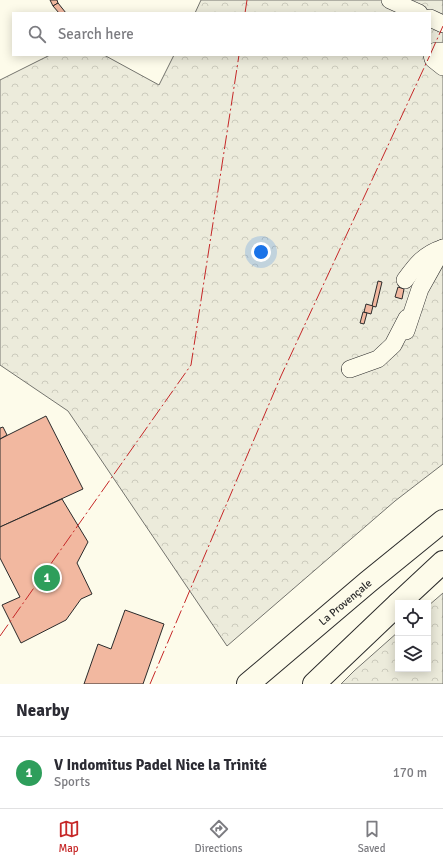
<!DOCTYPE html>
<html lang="en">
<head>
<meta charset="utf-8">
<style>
  body { margin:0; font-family:Signika,sans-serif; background:#f7f7f7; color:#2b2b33 }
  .controls { position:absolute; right:12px; bottom:12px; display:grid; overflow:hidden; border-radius:0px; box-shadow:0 2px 10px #0003 }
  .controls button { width:36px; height:36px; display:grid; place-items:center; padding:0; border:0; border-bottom:1px solid #e1e1e2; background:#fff; color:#2b2b33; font:20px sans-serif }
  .you { position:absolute; left:261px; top:252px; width:14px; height:14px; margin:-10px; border:3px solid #fff; border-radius:50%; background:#1a73e8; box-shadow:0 0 0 6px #1a73e833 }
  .badge { display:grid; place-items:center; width:26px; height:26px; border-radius:50%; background:#c62828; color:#fff; font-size:13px; font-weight:700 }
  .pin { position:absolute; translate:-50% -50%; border:2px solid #fff; box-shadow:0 1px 4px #0006 }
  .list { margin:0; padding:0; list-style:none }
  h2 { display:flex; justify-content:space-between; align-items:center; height:52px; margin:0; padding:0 16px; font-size:17px }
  h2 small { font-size:13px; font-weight:400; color:#7c7c81 }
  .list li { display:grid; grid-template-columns:26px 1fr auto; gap:12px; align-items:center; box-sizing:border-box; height:72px; padding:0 16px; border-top:1px solid #e1e1e2 }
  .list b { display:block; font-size:15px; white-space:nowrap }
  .list p { margin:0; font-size:13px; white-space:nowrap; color:#7c7c81 }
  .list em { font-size:13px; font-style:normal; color:#7c7c81 }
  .icon { flex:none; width:22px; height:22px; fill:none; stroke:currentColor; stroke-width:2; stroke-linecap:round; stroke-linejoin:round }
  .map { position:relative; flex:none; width:443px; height:684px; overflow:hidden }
  .search { position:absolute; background:#fff; box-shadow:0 2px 10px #0003; left:12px; right:12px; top:12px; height:44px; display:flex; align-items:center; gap:10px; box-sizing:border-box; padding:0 14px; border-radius:0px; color:#7c7c81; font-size:15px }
  .sheet { height:124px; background:#fff }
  nav { display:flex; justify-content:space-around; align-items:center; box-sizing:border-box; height:56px; border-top:1px solid #e1e1e2; background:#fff; font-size:11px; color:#7c7c81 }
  nav a { display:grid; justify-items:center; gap:2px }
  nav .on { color:#c62828 }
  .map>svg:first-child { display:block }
  .forest { fill:url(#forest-crowns); stroke:#74746e }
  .building { fill:#f2b8a0; stroke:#2b2b2b }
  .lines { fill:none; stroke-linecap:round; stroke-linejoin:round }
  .minor-casing { stroke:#2b2b2b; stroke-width:18 }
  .highway-casing { stroke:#2b2b2b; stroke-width:24 }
  .minor { stroke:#fdfbea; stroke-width:17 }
  .highway { stroke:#fdfbea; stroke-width:22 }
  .power { stroke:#c62828; stroke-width:1; stroke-dasharray:14 3 2 3; stroke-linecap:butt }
  .labels { text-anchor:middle; stroke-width:3; stroke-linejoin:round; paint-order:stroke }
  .street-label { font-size:11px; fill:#2b2b2b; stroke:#fdfbea }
</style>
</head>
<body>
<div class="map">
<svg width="443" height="684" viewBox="0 0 443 684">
  <defs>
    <pattern id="forest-crowns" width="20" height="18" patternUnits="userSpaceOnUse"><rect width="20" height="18" fill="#ecebdb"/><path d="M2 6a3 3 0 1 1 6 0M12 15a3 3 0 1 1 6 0" fill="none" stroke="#cbcabc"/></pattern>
  </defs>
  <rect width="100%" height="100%" fill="#fdfbea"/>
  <!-- forest -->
  <g class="forest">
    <polygon points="201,0 443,0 443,464 395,501 227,646 68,411 0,365 0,80 50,55 104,55 159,85 174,55 430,55 430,13 195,13"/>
    <polygon points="443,593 443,684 341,684 354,671 398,632 398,669 428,669 428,606"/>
  </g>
  <!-- building -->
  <g class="building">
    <polygon points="50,0 57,0 58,3 53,6"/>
    <polygon points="58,3 66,13 59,13 53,6"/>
    <polygon points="378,281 382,282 376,307 372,306"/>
    <polygon points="398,287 404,289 402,299 395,297"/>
    <polygon points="366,304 373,306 371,314 364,312"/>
    <polygon points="363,312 367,313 364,324 360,323"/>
    <polygon points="46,416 83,489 0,527 0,439"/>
    <polygon points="3,427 7,435 0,439 0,428"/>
    <polygon points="62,499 88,542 77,563 92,594 81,599 66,620 21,643 2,605 20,597 0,558 0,527"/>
    <polygon points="125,610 164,624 143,684 84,684 98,644 111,649"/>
  </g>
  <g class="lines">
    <defs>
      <g id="minor">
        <polyline points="390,0 419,13"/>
        <polyline points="430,18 443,24"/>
        <polyline points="443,51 436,51 432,55 433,59 443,67"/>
        <path d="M405 280C416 265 424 254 443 248"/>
        <polyline points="406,331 420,289 443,248"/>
        <polyline points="350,369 378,359 393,345 407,318"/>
      </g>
      <g id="highway">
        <polyline points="399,603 443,562"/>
        <polyline points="248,684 368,582 443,521"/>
        <polyline points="314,684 398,604"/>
      </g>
    </defs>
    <!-- minor casing -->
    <use href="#minor" class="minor-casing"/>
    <!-- highway casing -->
    <use href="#highway" class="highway-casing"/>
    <!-- minor -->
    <use href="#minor" class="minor"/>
    <!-- highway -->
    <use href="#highway" class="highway"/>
    <!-- power -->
    <g class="power">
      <polyline points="245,13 247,0"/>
      <polyline points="430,55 443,26"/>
      <polyline points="0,636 191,365 239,55"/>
      <polyline points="150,684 281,376 430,55"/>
    </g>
  </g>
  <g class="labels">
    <!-- street labels -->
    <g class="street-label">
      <text transform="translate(345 602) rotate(-40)" y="4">La Provençale</text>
    </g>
  </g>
</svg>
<div class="controls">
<button><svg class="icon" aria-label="locate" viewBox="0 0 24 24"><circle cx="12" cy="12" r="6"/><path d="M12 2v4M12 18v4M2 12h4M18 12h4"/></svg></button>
<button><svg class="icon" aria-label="layers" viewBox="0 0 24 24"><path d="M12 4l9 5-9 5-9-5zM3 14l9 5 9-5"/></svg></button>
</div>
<div class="you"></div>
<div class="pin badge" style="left:47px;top:578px;background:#2e9e5b">1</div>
<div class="search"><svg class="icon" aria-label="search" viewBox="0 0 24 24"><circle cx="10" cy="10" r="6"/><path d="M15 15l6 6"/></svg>Search here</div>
</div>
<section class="sheet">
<h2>Nearby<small></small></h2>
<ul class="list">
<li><span class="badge" style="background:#2e9e5b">1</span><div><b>V Indomitus Padel Nice la Trinité</b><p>Sports</p></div><em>170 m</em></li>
</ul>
</section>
<nav>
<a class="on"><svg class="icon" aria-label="map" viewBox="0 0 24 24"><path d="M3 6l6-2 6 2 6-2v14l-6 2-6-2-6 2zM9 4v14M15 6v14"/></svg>Map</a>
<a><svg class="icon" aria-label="directions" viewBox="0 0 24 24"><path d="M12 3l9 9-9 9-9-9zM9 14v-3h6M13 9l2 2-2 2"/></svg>Directions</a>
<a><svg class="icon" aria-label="saved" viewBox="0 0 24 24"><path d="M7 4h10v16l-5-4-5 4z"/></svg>Saved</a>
</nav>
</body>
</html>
